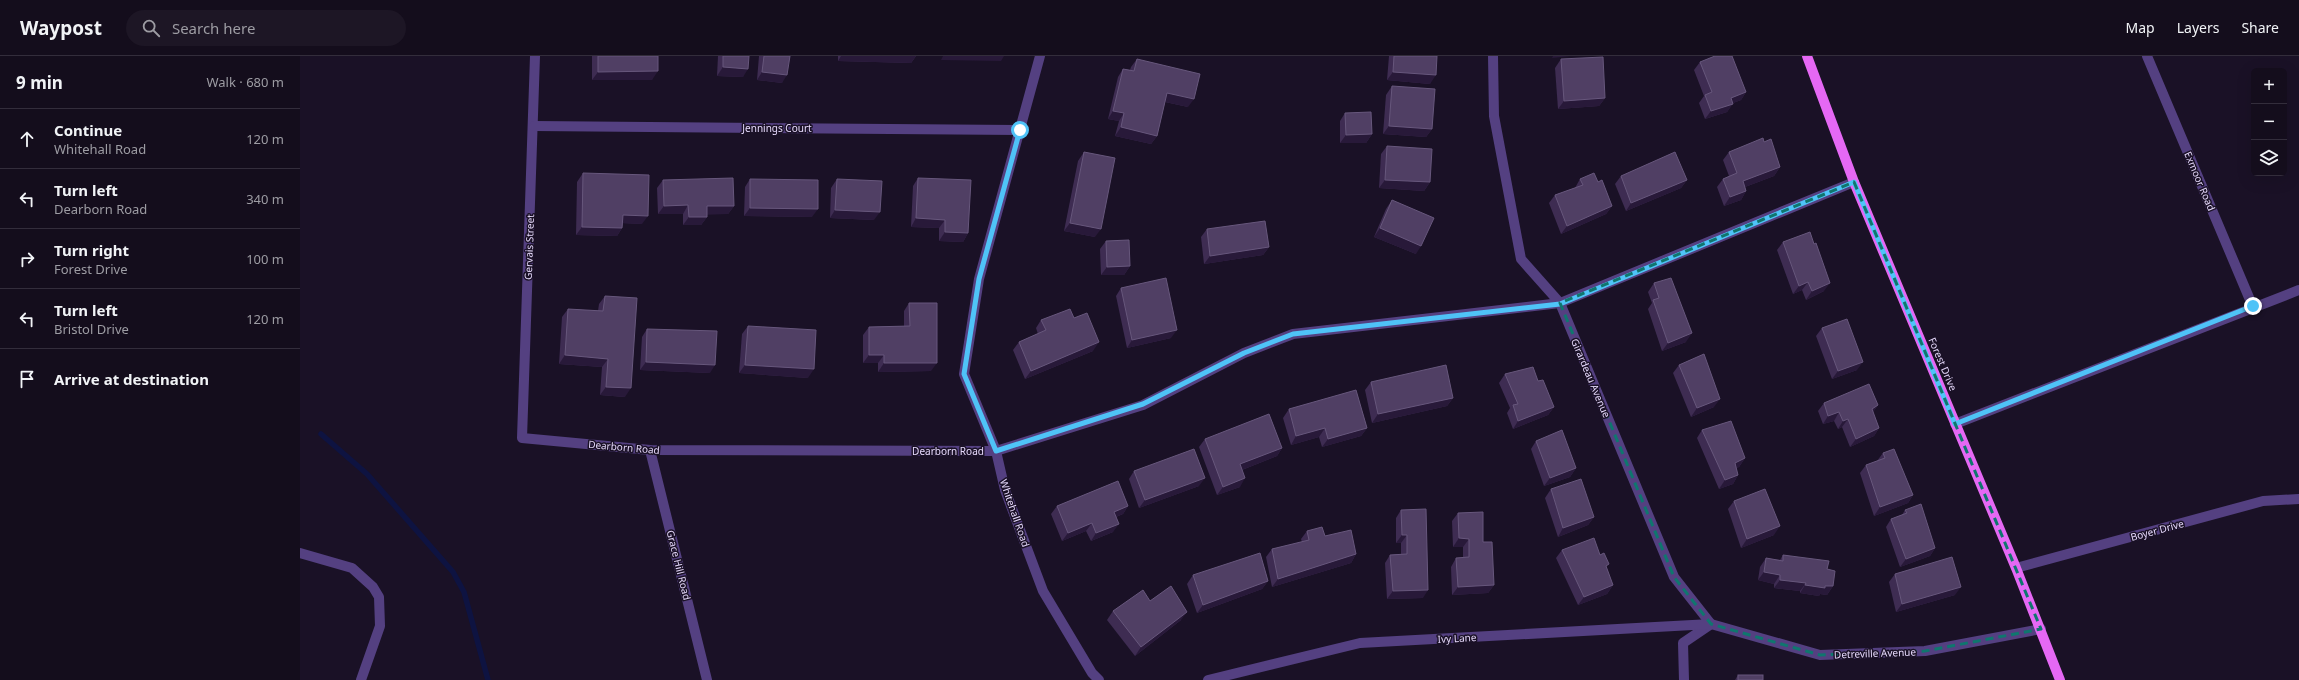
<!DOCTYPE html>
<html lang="en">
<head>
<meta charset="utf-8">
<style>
  body { margin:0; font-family:"Noto Sans",sans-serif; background:#1d1625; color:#f1f3f6 }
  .controls { position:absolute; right:12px; top:12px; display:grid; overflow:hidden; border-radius:6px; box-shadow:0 4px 16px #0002 }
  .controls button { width:36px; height:36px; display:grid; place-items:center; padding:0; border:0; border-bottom:1px solid #332d3b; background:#140d1c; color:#f1f3f6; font:20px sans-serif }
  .stop { position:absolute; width:12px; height:12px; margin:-9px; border:3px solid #4fc3f7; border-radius:50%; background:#fff }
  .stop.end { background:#4fc3f7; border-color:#fff; box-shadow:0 1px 4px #0008 }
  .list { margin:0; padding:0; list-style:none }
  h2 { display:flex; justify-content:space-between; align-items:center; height:52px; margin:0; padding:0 16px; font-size:17px }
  h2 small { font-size:13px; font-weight:400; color:#9d9ca3 }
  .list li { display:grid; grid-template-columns:26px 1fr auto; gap:12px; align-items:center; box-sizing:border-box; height:60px; padding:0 16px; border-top:1px solid #332d3b }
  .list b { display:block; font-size:15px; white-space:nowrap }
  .list p { margin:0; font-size:13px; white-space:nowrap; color:#9d9ca3 }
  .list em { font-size:13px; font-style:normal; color:#9d9ca3 }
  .icon { flex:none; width:22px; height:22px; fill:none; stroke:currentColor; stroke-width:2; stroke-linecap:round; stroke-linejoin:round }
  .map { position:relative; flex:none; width:1999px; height:624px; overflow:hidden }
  header { display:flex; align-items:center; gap:24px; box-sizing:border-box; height:56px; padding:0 20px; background:#140d1c; border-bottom:1px solid #332d3b }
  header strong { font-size:19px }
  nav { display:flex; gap:22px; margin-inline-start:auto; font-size:14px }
  .search { width:280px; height:36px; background:#1d1625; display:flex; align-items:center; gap:10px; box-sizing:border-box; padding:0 14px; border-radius:22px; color:#9d9ca3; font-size:15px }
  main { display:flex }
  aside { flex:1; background:#140d1c }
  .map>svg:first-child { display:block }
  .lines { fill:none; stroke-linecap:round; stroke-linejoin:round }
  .stream { stroke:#0e1341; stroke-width:5.5 }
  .minor { stroke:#544081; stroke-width:10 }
  .major { stroke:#e568f4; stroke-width:10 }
  .wall { fill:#3e2c52 }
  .shaded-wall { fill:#281939 }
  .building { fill:#503f64; stroke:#67577c }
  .route { stroke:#4fc3f7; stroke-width:5 }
  .marked { fill:none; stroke:#0f766e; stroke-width:3; stroke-dasharray:8 5; stroke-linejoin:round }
  .labels { text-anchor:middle; stroke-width:3; stroke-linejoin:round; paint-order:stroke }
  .street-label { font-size:10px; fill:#e6d9fc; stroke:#1a1126 }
</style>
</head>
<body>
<header>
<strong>Waypost</strong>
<div class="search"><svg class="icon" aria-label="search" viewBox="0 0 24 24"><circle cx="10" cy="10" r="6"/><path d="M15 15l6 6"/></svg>Search here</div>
<nav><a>Map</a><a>Layers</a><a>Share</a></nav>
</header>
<main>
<aside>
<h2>9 min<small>Walk · 680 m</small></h2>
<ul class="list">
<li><svg class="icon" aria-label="ahead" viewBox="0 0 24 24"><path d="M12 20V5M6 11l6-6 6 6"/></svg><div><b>Continue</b><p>Whitehall Road</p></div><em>120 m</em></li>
<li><svg class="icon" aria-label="left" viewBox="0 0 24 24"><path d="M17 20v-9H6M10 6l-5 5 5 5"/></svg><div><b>Turn left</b><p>Dearborn Road</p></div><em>340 m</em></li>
<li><svg class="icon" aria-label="right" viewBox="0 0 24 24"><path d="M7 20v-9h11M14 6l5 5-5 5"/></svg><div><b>Turn right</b><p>Forest Drive</p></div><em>100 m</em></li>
<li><svg class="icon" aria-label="left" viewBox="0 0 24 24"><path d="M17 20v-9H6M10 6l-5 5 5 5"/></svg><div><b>Turn left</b><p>Bristol Drive</p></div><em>120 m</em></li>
<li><svg class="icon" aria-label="arrive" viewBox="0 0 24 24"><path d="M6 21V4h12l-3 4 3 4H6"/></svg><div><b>Arrive at destination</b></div></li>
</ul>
</aside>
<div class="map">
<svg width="1999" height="624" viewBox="0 0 1999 624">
  <rect width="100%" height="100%" fill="#1a1126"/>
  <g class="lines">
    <!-- stream -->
    <polyline class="stream" points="21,378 67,418 153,516 164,536 188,624"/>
    <!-- minor -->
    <g class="minor">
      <polyline points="235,0 222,382 350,394 696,395 843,349 944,297 993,278 1260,247 1554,126"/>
      <polyline points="740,0 679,223 664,318 696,395 705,434 743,535 792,617 799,624"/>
      <polyline points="1193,0 1194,60 1221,203 1260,247 1374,521 1411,568 1383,587 1384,624"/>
      <polyline points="1847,0 1953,251"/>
      <polyline points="234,70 720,74"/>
      <polyline points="1655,368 1999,234"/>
      <polyline points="350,394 407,624"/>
      <polyline points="0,497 52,512 73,531 79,541 80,570 61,624"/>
      <polyline points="1716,512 1963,445 1999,443"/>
      <polyline points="908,624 1060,587 1411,568 1520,599 1625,595 1741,573"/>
    </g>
    <!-- major -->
    <polyline class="major" points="1507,0 1554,126 1716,512 1760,624"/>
  </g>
  <!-- wall -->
  <g class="wall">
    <polygon points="292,0 358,0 352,24 292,24"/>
    <polygon points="418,0 449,0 443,21 417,20"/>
    <polygon points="459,0 490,0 482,27 457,24"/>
    <polygon points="538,0 616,0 611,7 538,5"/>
    <polygon points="1089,0 1137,0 1130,28 1087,24"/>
    <polygon points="837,3 888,51 865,46 857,80 851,88 815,80 819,65 808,63 818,21 823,13 830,14 831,11"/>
    <polygon points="1261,3 1305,42 1299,50 1258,53 1255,12"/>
    <polygon points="1400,6 1446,36 1441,44 1433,47 1427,56 1405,63 1399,47 1404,40 1394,14"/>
    <polygon points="1092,30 1132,73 1126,81 1083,78 1086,39"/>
    <polygon points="1045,57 1072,78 1066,87 1040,87 1040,65"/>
    <polygon points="1464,86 1480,111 1474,120 1445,131 1446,135 1441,144 1424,150 1417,131 1423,123 1429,120 1423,104 1429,96"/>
    <polygon points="1087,90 1130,126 1124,135 1079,132 1081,98"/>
    <polygon points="784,96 795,181 764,175 778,105"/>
    <polygon points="283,117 342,168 323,167 322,172 317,180 276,179 277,126"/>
    <polygon points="1321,120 1387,124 1381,132 1326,155 1315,128"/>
    <polygon points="618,122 668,177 663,186 639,185 639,172 611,171 613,130"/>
    <polygon points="450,123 512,161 444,160 445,131"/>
    <polygon points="537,123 574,164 530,162 531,132"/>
    <polygon points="1280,123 1298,126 1312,150 1306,158 1261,178 1249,147 1255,139 1275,132"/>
    <polygon points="363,124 434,150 428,158 407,158 407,161 401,169 383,169 383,158 358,158 357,132"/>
    <polygon points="1092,144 1116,198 1074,181 1086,153"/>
    <polygon points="907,173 969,191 963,199 904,208 901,181"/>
    <polygon points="806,185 830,210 824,219 801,219 800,193"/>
    <polygon points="1483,186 1524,235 1506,244 1502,234 1493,238 1477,194"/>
    <polygon points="1354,227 1386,286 1362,295 1348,253 1352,247 1348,236"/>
    <polygon points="821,232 871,282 827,292 816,240"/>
    <polygon points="305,240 325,341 300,339 302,311 259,308 262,261 268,253 298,255 299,248"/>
    <polygon points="609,247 631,315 578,316 578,307 563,307 563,279 569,271 604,270 604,255"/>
    <polygon points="774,262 793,295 725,323 713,294 719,286 738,278 736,272 741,264"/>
    <polygon points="448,270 508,322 439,317 442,278"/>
    <polygon points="1522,272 1557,314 1532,323 1516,280"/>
    <polygon points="347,273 410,317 340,314 342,281"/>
    <polygon points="1379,309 1414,351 1391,361 1373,317"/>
    <polygon points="1205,318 1238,325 1254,351 1248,359 1213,373 1207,357 1210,352 1199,327"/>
    <polygon points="1071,326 1153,342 1147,350 1072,367 1065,334"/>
    <polygon points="1524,347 1578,349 1573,356 1579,372 1574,380 1550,391 1542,371 1538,373 1534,365 1523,368 1518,355"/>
    <polygon points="989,353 1067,372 1061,380 1022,391 1019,381 991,389 983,362"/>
    <polygon points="1402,374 1445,402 1439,411 1436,412 1438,419 1433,428 1419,433 1397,382"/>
    <polygon points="905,383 982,392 977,400 942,414 940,431 917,439 899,391"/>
    <polygon points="1236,385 1276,412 1270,421 1244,430 1231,393"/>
    <polygon points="1583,397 1613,439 1608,447 1574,460 1560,417 1566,409 1577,405"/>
    <polygon points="834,415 899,430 839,452 829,423"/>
    <polygon points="1251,433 1294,461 1288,469 1258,481 1245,442"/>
    <polygon points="1434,445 1474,479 1441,492 1428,453"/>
    <polygon points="757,450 828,450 823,458 816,461 813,476 791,485 786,475 762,485 751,458"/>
    <polygon points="1101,454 1123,542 1087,543 1085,507 1090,499 1101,498 1101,487 1096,487 1096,462"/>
    <polygon points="1605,454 1635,492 1630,500 1600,511 1586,471 1591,463 1602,459"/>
    <polygon points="1158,457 1183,486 1194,529 1188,537 1152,539 1151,511 1156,502 1163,502 1163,491 1153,491 1152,465"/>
    <polygon points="1007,475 1025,480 1056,498 1051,507 972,531 966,501 972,493 1002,486 1001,483"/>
    <polygon points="1262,494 1300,499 1306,512 1313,529 1307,538 1278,549 1256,502"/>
    <polygon points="1483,499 1527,513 1533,530 1527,539 1520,538 1519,540 1500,537 1500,535 1474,532 1474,528 1458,524 1460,511 1466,502 1480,504"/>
    <polygon points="1595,518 1655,539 1596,556 1589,526"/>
    <polygon points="893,519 968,525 962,533 897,557 887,528"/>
    <polygon points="850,545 881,564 835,600 807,564 813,555"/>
    <polygon points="1438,619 1463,624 1435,624"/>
  </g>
  <!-- shaded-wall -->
  <g class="shaded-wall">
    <polygon points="541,0 616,0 611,7 538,5"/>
    <polygon points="643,0 704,0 701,5 641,4"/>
    <polygon points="1253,0 1270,0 1252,2"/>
    <polygon points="423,11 448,13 443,21 417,20"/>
    <polygon points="358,15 352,24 292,24 298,16"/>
    <polygon points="462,16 487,19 482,27 457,24"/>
    <polygon points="1093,16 1136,19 1130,28 1087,24"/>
    <polygon points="1446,36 1441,44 1426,50 1431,42"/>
    <polygon points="867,37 894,43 888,51 861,45"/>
    <polygon points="1305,42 1299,50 1258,53 1264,45"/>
    <polygon points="1433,48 1427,56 1405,63 1411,55"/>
    <polygon points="813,55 824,57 819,65 808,63"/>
    <polygon points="1089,70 1132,73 1126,81 1083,78"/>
    <polygon points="821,71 857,80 851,88 815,80"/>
    <polygon points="1072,78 1066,87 1040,87 1046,79"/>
    <polygon points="1480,111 1474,120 1437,134 1443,125"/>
    <polygon points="1085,124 1130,126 1124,135 1079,132"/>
    <polygon points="1387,124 1381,132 1326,155 1331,147"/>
    <polygon points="1446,135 1441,144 1424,150 1430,141"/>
    <polygon points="388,149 383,158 358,158 364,150"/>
    <polygon points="407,150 434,150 428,158 401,159"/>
    <polygon points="1312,150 1306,158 1261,178 1267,170"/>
    <polygon points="450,152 518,153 512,161 444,160"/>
    <polygon points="535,154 580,156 574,164 530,162"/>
    <polygon points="323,159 348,160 342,168 317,167"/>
    <polygon points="389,161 407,161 401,169 383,169"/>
    <polygon points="616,162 645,164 639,172 611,171"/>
    <polygon points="770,167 801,173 795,181 764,175"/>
    <polygon points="282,171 322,172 317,180 276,179"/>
    <polygon points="1080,172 1121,190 1116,198 1074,181"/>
    <polygon points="645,176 668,177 663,186 639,185"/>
    <polygon points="969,191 963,199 904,208 910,200"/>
    <polygon points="830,210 824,219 801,219 807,211"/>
    <polygon points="1508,226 1502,234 1493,238 1499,230"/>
    <polygon points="1530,227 1524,235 1506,244 1512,235"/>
    <polygon points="877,274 871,282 827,292 832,284"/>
    <polygon points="1392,277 1386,286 1362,295 1368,287"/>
    <polygon points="799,286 793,295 725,323 731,315"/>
    <polygon points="265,299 308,303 302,311 259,308"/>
    <polygon points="569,299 584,299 578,307 563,307"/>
    <polygon points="346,306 415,309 410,317 340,314"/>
    <polygon points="1563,306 1557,314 1532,323 1538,315"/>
    <polygon points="584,307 637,307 631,315 578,316"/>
    <polygon points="445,309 514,313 508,322 439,317"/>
    <polygon points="306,331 331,332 325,341 300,339"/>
    <polygon points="1153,342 1147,350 1072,367 1078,358"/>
    <polygon points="1420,343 1414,351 1391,361 1397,352"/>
    <polygon points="1578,349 1572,358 1572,353"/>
    <polygon points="1254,351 1248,359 1213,373 1218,365"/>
    <polygon points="1539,356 1534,365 1523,368 1528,360"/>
    <polygon points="1548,363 1542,371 1538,373 1543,365"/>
    <polygon points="1025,372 1019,381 991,389 996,380"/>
    <polygon points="1067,372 1061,380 1022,391 1028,383"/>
    <polygon points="1579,372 1574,380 1550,391 1556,383"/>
    <polygon points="982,392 977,400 934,417 940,408"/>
    <polygon points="1445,402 1439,411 1429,416 1435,407"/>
    <polygon points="1276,412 1270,421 1244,430 1250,422"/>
    <polygon points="1438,419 1433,428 1419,433 1425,424"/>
    <polygon points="905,422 899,430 839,452 845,444"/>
    <polygon points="945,422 940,431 917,439 923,431"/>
    <polygon points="1613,439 1608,447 1574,460 1580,451"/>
    <polygon points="828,450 823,458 808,464 814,456"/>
    <polygon points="1294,461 1288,469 1258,481 1263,472"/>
    <polygon points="792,467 786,475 762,485 768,477"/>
    <polygon points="819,468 813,476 791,485 796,477"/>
    <polygon points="1480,470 1474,479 1441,492 1447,483"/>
    <polygon points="1102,479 1107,479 1101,487 1096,487"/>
    <polygon points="1159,482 1169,483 1163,491 1153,491"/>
    <polygon points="1635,492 1630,500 1600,511 1606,503"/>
    <polygon points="1056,498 1051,507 972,531 978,523"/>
    <polygon points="1464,516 1480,519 1474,528 1458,524"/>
    <polygon points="1480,524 1506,527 1500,535 1474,532"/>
    <polygon points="968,525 962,533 897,557 903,549"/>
    <polygon points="1194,529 1188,537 1152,539 1158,531"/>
    <polygon points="1313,529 1307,538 1278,549 1284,541"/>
    <polygon points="1505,529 1525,530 1533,530 1527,539 1520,538 1519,540 1500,537"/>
    <polygon points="1661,531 1655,539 1596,556 1602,548"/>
    <polygon points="1128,534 1123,542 1087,543 1093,535"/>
    <polygon points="887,556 881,564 835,600 841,591"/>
  </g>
  <!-- building -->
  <g class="building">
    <polygon points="298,0 358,0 358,15 298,16"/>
    <polygon points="423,0 449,0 448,13 423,11"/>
    <polygon points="464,0 490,0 487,19 462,16"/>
    <polygon points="1094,0 1137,0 1136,19 1093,16"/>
    <polygon points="1415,0 1432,0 1446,36 1431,42 1433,48 1411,55 1405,39 1412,36 1400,6"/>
    <polygon points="1303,1 1305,42 1264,45 1261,3"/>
    <polygon points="837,3 900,18 894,43 867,37 857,80 821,71 824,57 813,55 823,13 834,15"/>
    <polygon points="1092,30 1135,33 1132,73 1089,70"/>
    <polygon points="1071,56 1072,78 1046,79 1045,57"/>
    <polygon points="1463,82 1464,86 1471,83 1480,111 1443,125 1446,135 1430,141 1423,123 1437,117 1429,96"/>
    <polygon points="1087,90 1132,93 1130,126 1085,124"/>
    <polygon points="784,96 815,102 801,173 770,167"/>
    <polygon points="1375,96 1387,124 1331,147 1321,120"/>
    <polygon points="283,117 349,119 348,160 323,159 322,172 282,171"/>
    <polygon points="1294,117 1298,126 1302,124 1312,150 1267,170 1255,139 1283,129 1280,123"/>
    <polygon points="433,122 434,150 407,150 407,161 389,161 388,149 364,150 363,124"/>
    <polygon points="618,122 671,124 668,177 645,176 645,164 616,162"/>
    <polygon points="450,123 518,124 518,153 450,152"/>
    <polygon points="537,123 582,125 580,156 535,154"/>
    <polygon points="1092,144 1134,162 1121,190 1080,172"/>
    <polygon points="965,165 969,191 910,200 907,173"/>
    <polygon points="1510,176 1514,188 1516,187 1530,227 1512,235 1508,226 1499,230 1483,186"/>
    <polygon points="829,184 830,210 807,211 806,185"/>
    <polygon points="866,222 877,274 832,284 821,232"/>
    <polygon points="1371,222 1392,277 1368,287 1353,244 1359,242 1354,227"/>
    <polygon points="305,240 337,242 331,332 306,331 308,303 265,299 268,253 303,255"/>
    <polygon points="609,247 637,247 637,307 584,307 584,299 569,299 569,271 610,270"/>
    <polygon points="770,253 774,262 787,257 799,286 731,315 719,286 746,274 741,264"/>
    <polygon points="1547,263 1563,306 1538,315 1522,272"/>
    <polygon points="448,270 516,274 514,313 445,309"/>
    <polygon points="347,273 417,275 415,309 346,306"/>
    <polygon points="1404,298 1420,343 1397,352 1379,309"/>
    <polygon points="1146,309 1153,342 1078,358 1071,326"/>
    <polygon points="1233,311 1238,325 1243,324 1254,351 1218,365 1213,349 1218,348 1205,318"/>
    <polygon points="1569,328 1578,349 1572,353 1579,372 1556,383 1548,363 1543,365 1539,356 1528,360 1524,347"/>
    <polygon points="1056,334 1067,372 1028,383 1025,372 996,380 989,353"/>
    <polygon points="969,358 982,392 940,408 945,422 923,431 905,383"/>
    <polygon points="1431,365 1445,402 1435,407 1438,419 1425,424 1402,374"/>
    <polygon points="1262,374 1276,412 1250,422 1236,385"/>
    <polygon points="894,393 905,422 845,444 834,415"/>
    <polygon points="1594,393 1613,439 1580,451 1566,409 1585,402 1583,397"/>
    <polygon points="1281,423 1294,461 1263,472 1251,433"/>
    <polygon points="818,425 828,450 814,456 819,468 796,477 792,467 768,477 757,450"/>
    <polygon points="1465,433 1480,470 1447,483 1434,445"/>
    <polygon points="1621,448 1635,492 1606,503 1591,463 1607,457 1605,454"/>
    <polygon points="1126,453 1128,534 1093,535 1090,499 1107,498 1107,479 1102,479 1101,454"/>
    <polygon points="1183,456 1183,486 1192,486 1194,529 1158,531 1156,502 1169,501 1169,483 1159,482 1158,457"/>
    <polygon points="1022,471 1025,480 1051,474 1056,498 978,523 972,493 1009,484 1007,475"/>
    <polygon points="1294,482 1300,499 1304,497 1309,508 1306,510 1313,529 1284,541 1262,494"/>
    <polygon points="960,497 968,525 903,549 893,519"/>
    <polygon points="1483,499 1529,505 1527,513 1535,515 1533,530 1525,530 1525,532 1505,529 1506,527 1480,524 1480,519 1464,516 1466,502 1483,505"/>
    <polygon points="1652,501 1661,531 1602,548 1595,518"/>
    <polygon points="871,530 887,556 841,591 813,555 843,534 850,545"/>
    <rect x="1438" y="619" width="25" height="5"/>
  </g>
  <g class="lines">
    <!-- route -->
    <polyline class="route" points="720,74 679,223 664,318 696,395 843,348 944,297 993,278 1260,248 1554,126 1655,368 1953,250"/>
  </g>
  <!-- marked area -->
  <path class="marked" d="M1554 126 1741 573 1625 595 1520 599 1411 568 1374 521 1260 247Z"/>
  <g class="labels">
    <!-- street labels -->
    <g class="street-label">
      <text x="477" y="76">Jennings Court</text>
      <text transform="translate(1900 125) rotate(67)" y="4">Exmoor Road</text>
      <text transform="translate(229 191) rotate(-88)" y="4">Gervais Street</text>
      <text transform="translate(1643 308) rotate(67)" y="4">Forest Drive</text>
      <text transform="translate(1291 322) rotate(67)" y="4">Girardeau Avenue</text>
      <text transform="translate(324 391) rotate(5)" y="4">Dearborn Road</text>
      <text x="648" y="399">Dearborn Road</text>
      <text transform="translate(715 457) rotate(71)" y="4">Whitehall Road</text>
      <text transform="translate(1857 474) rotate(-15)" y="4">Boyer Drive</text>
      <text transform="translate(379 509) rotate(76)" y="4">Grace Hill Road</text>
      <text transform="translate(1157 582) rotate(-3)" y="4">Ivy Lane</text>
      <text transform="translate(1575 597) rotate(-2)" y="4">Detreville Avenue</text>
    </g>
  </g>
</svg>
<div class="controls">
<button>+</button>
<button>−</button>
<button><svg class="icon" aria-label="layers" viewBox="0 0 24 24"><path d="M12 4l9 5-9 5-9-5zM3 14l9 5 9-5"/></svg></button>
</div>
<div class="stop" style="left:720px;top:74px"></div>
<div class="stop end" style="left:1953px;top:250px"></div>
</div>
</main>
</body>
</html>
